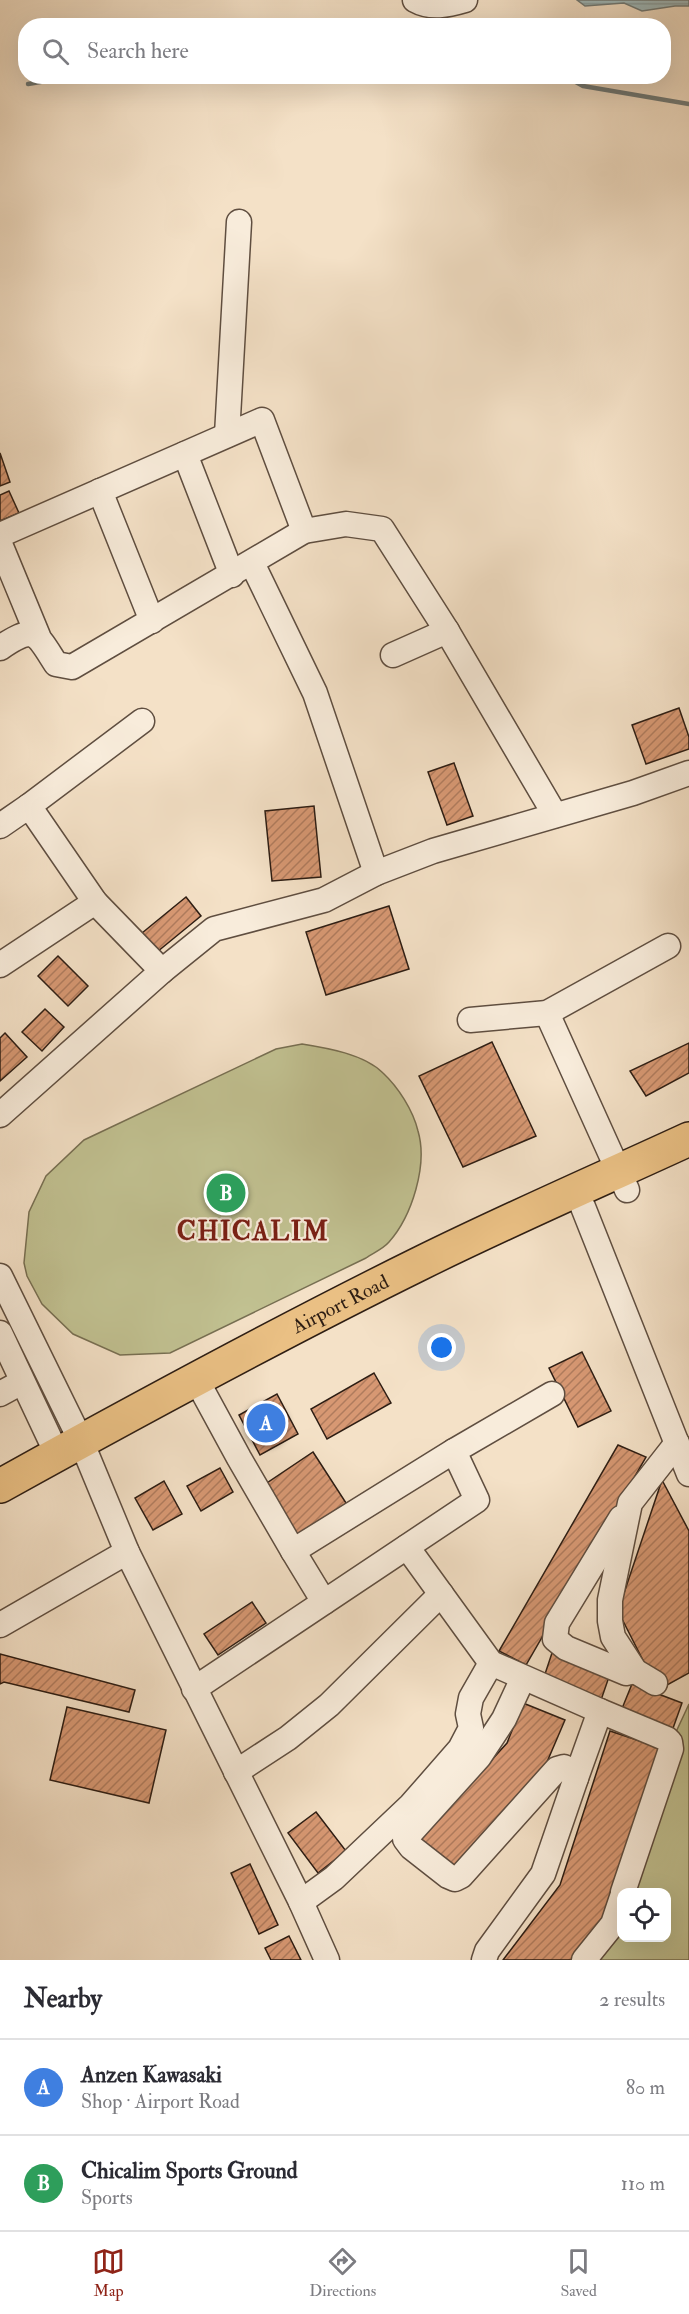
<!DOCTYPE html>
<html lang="en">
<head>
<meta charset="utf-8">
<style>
  body { margin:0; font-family:"IM FELL Double Pica",serif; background:#f2f2f3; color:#2b2b33 }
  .controls { position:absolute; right:18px; bottom:18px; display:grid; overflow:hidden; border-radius:12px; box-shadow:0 6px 24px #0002 }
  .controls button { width:54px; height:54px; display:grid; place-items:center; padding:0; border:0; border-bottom:2px solid #e1e1e2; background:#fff; color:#2b2b33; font:30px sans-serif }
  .you { position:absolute; left:442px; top:1348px; width:21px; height:21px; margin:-15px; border:4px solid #fff; border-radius:50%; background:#1a73e8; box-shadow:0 0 0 9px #1a73e833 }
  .badge { display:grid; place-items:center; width:39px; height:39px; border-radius:50%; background:#8f2418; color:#fff; font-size:20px; font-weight:700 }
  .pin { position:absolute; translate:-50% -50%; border:3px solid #fff; box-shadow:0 2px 6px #0006 }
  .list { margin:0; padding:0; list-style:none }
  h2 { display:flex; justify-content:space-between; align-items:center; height:78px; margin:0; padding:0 24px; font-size:26px }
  h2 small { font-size:20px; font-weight:400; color:#7c7c81 }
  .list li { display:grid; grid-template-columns:39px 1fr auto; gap:18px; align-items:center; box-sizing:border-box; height:96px; padding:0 24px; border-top:2px solid #e1e1e2 }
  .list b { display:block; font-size:22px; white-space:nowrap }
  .list p { margin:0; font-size:20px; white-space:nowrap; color:#7c7c81 }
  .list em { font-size:20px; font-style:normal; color:#7c7c81 }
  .icon { flex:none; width:33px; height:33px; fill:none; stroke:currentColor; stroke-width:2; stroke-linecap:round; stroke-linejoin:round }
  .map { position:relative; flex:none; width:689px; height:1960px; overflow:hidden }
  .search { position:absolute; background:#fff; box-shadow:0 6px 24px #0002; left:18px; right:18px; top:18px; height:66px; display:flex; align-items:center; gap:15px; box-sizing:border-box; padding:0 21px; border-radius:24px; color:#7c7c81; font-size:22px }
  .sheet { height:270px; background:#fff }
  nav { display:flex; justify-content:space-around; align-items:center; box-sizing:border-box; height:84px; border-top:2px solid #e1e1e2; background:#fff; font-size:16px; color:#7c7c81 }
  nav a { display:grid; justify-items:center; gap:3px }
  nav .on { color:#8f2418 }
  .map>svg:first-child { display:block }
  .green { fill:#c1c191; stroke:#776f52; stroke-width:1.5; fill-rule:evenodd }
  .water { fill:url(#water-rules); stroke:#717c7a; stroke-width:1.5 }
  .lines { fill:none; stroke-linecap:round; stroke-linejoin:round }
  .stream { stroke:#717c7a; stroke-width:4.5 }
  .building { fill:url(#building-hatch); stroke:#2d1d13; stroke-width:1.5 }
  .minor-casing { stroke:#5f4e40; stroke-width:27 }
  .highway-casing { stroke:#2d1d13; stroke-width:36 }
  .minor { stroke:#f8ecdb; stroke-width:24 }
  .highway { stroke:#eac084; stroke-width:33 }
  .labels { text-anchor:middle; stroke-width:4.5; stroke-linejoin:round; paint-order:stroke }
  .street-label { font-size:20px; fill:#2d1d13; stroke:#f8ecdb }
  .district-label { font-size:26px; font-weight:bold; letter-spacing:1.5px; fill:#7a1f14; stroke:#f8ecdb }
</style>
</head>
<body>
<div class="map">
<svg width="689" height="1960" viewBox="0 0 689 1960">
  <defs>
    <pattern id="water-rules" width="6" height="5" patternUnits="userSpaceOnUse" patternTransform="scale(1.5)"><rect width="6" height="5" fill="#9fbbbe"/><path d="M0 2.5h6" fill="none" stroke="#89a0a2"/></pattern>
    <pattern id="building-hatch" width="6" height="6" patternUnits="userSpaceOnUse" patternTransform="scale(1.5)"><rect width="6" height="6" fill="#d79873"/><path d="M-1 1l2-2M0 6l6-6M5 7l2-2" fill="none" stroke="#af7b5d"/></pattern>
  </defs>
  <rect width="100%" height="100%" fill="#f4e1c7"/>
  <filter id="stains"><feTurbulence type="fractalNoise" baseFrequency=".00333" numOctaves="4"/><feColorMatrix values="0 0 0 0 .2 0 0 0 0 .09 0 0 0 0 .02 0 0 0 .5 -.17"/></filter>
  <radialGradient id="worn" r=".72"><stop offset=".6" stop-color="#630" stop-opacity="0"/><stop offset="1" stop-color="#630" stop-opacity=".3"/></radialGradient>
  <!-- green -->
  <g class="green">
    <path d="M302 1044C327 1048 364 1054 383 1073 398 1087 413 1110 418 1131 428 1165 412 1216 389 1242 383 1249 373 1253 366 1258L170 1353 120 1355 73 1334 42 1304 27 1276 24 1263 29 1212 46 1176 84 1140 276 1049Z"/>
    <path d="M689 1704V1960H570ZM622 1892H666V1938H622Z"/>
  </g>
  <!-- water -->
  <polygon class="water" points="577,0 689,0 689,6 675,6 642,11 624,3 585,6"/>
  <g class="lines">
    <!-- stream -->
    <g class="stream">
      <polyline points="565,76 583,86 689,104"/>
      <polyline points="28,84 77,76"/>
    </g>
  </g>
  <!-- building -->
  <g class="building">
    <polygon points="0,453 10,482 0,486"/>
    <polygon points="9,491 19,513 0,521 0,495"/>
    <polygon points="679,708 689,737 689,749 646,764 632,725"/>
    <polygon points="454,763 473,816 447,825 428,772"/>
    <polygon points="314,806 321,877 272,881 265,811"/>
    <polygon points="186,897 201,916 157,952 142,933"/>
    <polygon points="389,906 409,969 326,995 306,932"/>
    <polygon points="58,956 88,986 68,1006 38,976"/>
    <polygon points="45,1009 64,1027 42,1051 22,1032"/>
    <polygon points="5,1033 27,1057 0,1081 0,1038"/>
    <polygon points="492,1042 536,1136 463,1167 419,1076"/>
    <polygon points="689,1043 689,1073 646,1096 630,1071"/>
    <polygon points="582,1352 611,1411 578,1427 549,1368"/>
    <polygon points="374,1373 391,1403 327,1439 311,1409"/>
    <polygon points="277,1394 298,1434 260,1455 239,1415"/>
    <polygon points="618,1445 646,1457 526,1665 499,1651"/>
    <polygon points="313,1452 348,1506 293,1542 258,1489"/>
    <polygon points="220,1468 233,1492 201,1511 187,1486"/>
    <polygon points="662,1480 689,1531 689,1673 658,1690 618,1611"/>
    <polygon points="164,1481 182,1514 153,1530 135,1498"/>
    <polygon points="252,1602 266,1623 218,1655 204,1634"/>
    <polygon points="553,1650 611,1671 601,1700 543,1680"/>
    <polygon points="0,1654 135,1690 129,1712 4,1682 0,1684"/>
    <polygon points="632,1684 682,1703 672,1731 621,1711"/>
    <polygon points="523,1703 565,1720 544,1769 453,1871 419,1840 507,1743"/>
    <polygon points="67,1707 166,1730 149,1803 50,1780"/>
    <polygon points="610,1731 667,1750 611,1921 580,1960 503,1960 560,1885"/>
    <polygon points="316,1812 346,1851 318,1873 288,1833"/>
    <polygon points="250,1864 278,1925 259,1934 231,1873"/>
    <polygon points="289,1936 301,1960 271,1960 265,1948"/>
  </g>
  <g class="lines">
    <defs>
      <g id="minor">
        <path d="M415 0C431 9 448 5 465 0"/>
        <polyline points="227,435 239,222"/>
        <polyline points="185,454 232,575"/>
        <polyline points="100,491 152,621"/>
        <polyline points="0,535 262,420 304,531"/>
        <polyline points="0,544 38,636"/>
        <polyline points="252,563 315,693 376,873"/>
        <path d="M0 648C35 624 36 633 56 664L72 667 304 531 346 524 382 529 447 631 555 815"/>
        <polyline points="393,655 447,631"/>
        <polyline points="29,806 142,721"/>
        <polyline points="0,826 29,806 95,902 162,971"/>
        <polyline points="0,965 95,902"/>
        <polyline points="547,1013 627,1190"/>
        <polyline points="470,1020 547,1013 668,946"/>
        <polyline points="0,1115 162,971 214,929 324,900 376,873 433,851 633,793 689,773"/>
        <polyline points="583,1207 689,1474"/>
        <polyline points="0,1276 81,1441 127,1552 301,1902 327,1960"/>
        <polyline points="0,1333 57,1454"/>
        <polyline points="202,1390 239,1458 293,1551"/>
        <polyline points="0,1394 22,1382"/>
        <polyline points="621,1518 557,1623 555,1639 566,1648 626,1673 635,1671"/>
        <polyline points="407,1547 491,1663 600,1711 576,1778"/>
        <polyline points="324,1602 293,1551 454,1451"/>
        <polyline points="0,1625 127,1552"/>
        <polyline points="655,1683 635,1671 613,1637 610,1621 610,1600 630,1503 677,1443"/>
        <polyline points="194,1689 477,1500 454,1451 552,1394"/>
        <polyline points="600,1711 667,1739 670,1742 671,1749 623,1892"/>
        <polyline points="236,1772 288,1738 329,1705 441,1594"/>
        <polyline points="301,1902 334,1878 411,1805 460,1749 471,1728 468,1714 471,1698 491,1663"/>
        <polyline points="484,1960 487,1951 543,1874 576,1778 571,1771 564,1767 557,1769 461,1876 455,1879 448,1876 411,1847 405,1839 479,1757 504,1719 523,1678"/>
        <polyline points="584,1960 613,1924 622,1897"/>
      </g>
      <g id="highway">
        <path id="s1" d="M0 1486C139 1409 279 1333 421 1263 510 1219 600 1180 689 1139"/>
      </g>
    </defs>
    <!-- minor casing -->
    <use href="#minor" class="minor-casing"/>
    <!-- highway casing -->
    <use href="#highway" class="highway-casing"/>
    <!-- minor -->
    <use href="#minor" class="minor"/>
    <!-- highway -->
    <use href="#highway" class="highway"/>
  </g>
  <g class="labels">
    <!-- street labels -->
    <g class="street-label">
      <text dy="7" stroke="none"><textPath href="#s1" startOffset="386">Airport Road</textPath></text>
    </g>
    <!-- district labels -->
    <g class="district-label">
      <text x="253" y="1240">CHICALIM</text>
    </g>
  </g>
  <rect width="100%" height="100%" filter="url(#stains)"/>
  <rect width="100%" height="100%" fill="url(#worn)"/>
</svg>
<div class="controls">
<button><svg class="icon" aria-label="locate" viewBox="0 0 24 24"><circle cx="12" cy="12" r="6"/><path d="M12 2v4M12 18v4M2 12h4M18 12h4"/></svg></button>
</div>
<div class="you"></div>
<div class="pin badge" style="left:266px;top:1423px;background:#3f7fe0">A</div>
<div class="pin badge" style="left:226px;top:1193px;background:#2e9e5b">B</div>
<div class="search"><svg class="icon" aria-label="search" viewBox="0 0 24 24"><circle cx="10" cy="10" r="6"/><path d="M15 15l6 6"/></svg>Search here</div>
</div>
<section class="sheet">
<h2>Nearby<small>2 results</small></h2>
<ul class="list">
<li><span class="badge" style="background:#3f7fe0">A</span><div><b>Anzen Kawasaki</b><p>Shop · Airport Road</p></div><em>80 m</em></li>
<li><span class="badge" style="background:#2e9e5b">B</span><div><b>Chicalim Sports Ground</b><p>Sports</p></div><em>110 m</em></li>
</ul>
</section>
<nav>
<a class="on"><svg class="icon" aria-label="map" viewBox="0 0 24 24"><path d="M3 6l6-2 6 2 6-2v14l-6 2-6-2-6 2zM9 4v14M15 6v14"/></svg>Map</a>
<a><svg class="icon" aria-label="directions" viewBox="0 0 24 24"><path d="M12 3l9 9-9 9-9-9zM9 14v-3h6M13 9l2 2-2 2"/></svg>Directions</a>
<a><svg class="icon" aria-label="saved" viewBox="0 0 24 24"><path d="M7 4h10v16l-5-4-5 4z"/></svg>Saved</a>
</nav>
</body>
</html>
